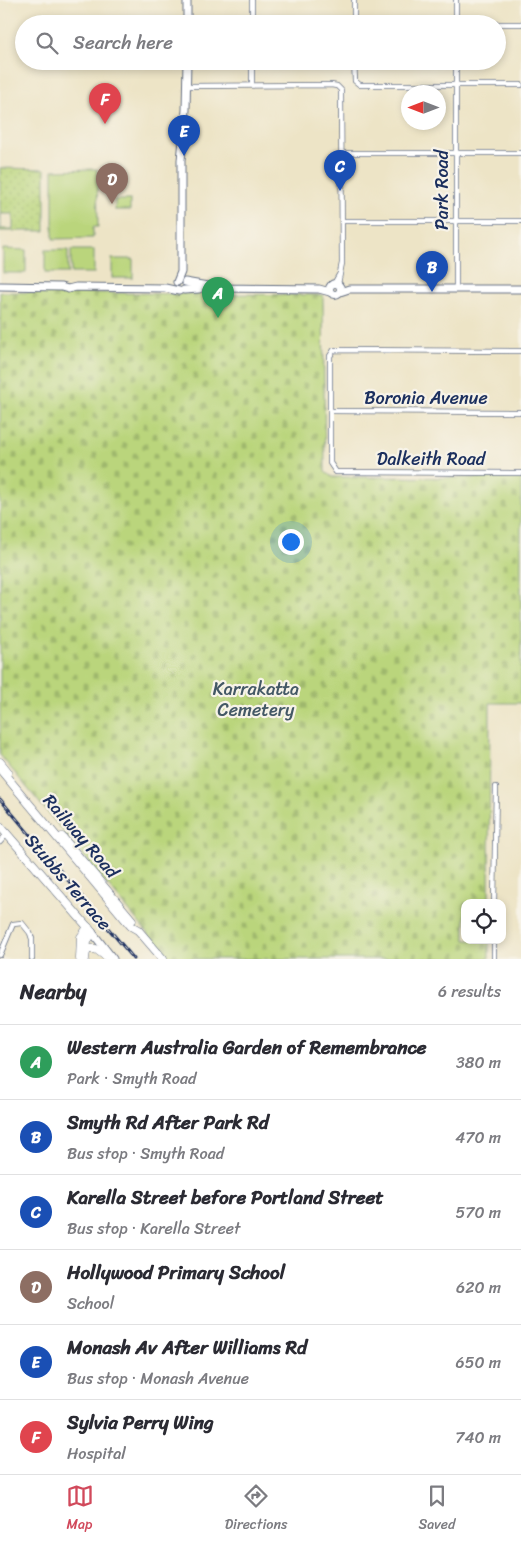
<!DOCTYPE html>
<html lang="en">
<head>
<meta charset="utf-8">
<style>
  body { margin:0; font-family:Sriracha,sans-serif; background:#f7f7f7; color:#2b2b33 }
  .controls { position:absolute; right:15px; bottom:15px; display:grid; overflow:hidden; border-radius:10px; box-shadow:0 2px 8px #0003 }
  .controls button { width:45px; height:45px; display:grid; place-items:center; padding:0; border:0; border-bottom:1px solid #e1e1e2; background:#fff; color:#2b2b33; font:25px sans-serif }
  .compass { position:absolute; left:401px; top:85px; width:45px; height:45px; border-radius:50%; background:#fff; box-shadow:0 2px 8px #0003; rotate:270deg }
  .you { position:absolute; left:290px; top:541px; width:18px; height:18px; margin:-12px; border:4px solid #fff; border-radius:50%; background:#1a73e8; box-shadow:0 0 0 8px #1a73e833 }
  .badge { display:grid; place-items:center; width:32px; height:32px; border-radius:50%; background:#d1495b; color:#fff; font-size:16px; font-weight:700 }
  .pin { position:absolute; translate:-50% -41px; filter:drop-shadow(0 1px 2px #0008) }
  .pin::after { content:''; position:absolute; top:26px; width:18px; height:15px; background:inherit; clip-path:polygon(0 0,100% 0,50% 100%) }
  .list { margin:0; padding:0; list-style:none }
  h2 { display:flex; justify-content:space-between; align-items:center; height:65px; margin:0; padding:0 20px; font-size:21px }
  h2 small { font-size:16px; font-weight:400; color:#7c7c81 }
  .list li { display:grid; grid-template-columns:32px 1fr auto; gap:15px; align-items:center; box-sizing:border-box; height:75px; padding:0 20px; border-top:1px solid #e1e1e2 }
  .list b { display:block; font-size:19px; white-space:nowrap }
  .list p { margin:0; font-size:16px; white-space:nowrap; color:#7c7c81 }
  .list em { font-size:16px; font-style:normal; color:#7c7c81 }
  .icon { flex:none; width:28px; height:28px; fill:none; stroke:currentColor; stroke-width:2; stroke-linecap:round; stroke-linejoin:round }
  .map { position:relative; flex:none; width:521px; height:959px; overflow:hidden }
  .search { position:absolute; background:#fff; box-shadow:0 2px 8px #0003; left:15px; right:15px; top:15px; height:55px; display:flex; align-items:center; gap:12px; box-sizing:border-box; padding:0 18px; border-radius:28px; color:#7c7c81; font-size:19px }
  .sheet { height:515px; background:#fff }
  nav { display:flex; justify-content:space-around; align-items:center; box-sizing:border-box; height:70px; border-top:1px solid #e1e1e2; background:#fff; font-size:14px; color:#7c7c81 }
  nav a { display:grid; justify-items:center; gap:2px }
  nav .on { color:#d1495b }
  .map>svg:first-child { display:block }
  .grass { fill:url(#grass-dots); stroke:#6a826c; fill-rule:evenodd }
  .cemetery { fill:url(#cemetery-stones); stroke:#6a826c }
  .park { fill:#bad57b; stroke:#6a826c }
  .lines { fill:none; stroke-linecap:round; stroke-linejoin:round }
  .street-casing { stroke:#646e82; stroke-width:6 }
  .secondary-casing { stroke:#646e82; stroke-width:9 }
  .primary-casing { stroke:#646e82; stroke-width:9 }
  .street { stroke:#fff; stroke-width:4.5 }
  .secondary { stroke:#fff; stroke-width:7 }
  .primary { stroke:#fff; stroke-width:8 }
  .rail-casing { stroke:#1b2f5e; stroke-width:3 }
  .rail { stroke:#f7f3e8; stroke-width:1; stroke-dasharray:4; stroke-linecap:butt }
  .labels { text-anchor:middle; stroke-width:4.5; stroke-linejoin:round; paint-order:stroke }
  .street-label { font-size:18px; fill:#1b2f5e; stroke:#f7f3e8 }
  .park-label { font-size:18px; fill:#435865; stroke:#f7f3e8 }
</style>
</head>
<body>
<div class="map">
<svg width="521" height="959" viewBox="0 0 521 959">
  <defs>
    <pattern id="grass-dots" width="8" height="8" patternUnits="userSpaceOnUse" patternTransform="scale(1.25)"><rect width="8" height="8" fill="#bad57b"/><path d="M2 2h.1M6 6h.1" fill="none" stroke="#9fb76d" stroke-width="1.8" stroke-linecap="round"/></pattern>
    <pattern id="cemetery-stones" width="16" height="16" patternUnits="userSpaceOnUse" patternTransform="scale(1.25)"><rect width="16" height="16" fill="#bad57b"/><path d="M2 7V4a2 2 0 0 1 4 0v3zM10 15v-3a2 2 0 0 1 4 0v3z" fill="#9fb76d"/></pattern>
  </defs>
  <rect width="100%" height="100%" fill="#f7f3e8"/>
  <filter id="ink" filterUnits="userSpaceOnUse"><feTurbulence type="fractalNoise" baseFrequency=".02" numOctaves="2"/><feDisplacementMap in="SourceGraphic" scale="10" xChannelSelector="R" yChannelSelector="G"/><feConvolveMatrix kernelMatrix="1 2 1 2 8 2 1 2 1" color-interpolation-filters="sRGB"/></filter>
  <filter id="wash" filterUnits="userSpaceOnUse"><feTurbulence type="fractalNoise" baseFrequency=".0096" numOctaves="4" result="noise"/><feDisplacementMap in="SourceGraphic" scale="20" xChannelSelector="R" yChannelSelector="G"/><feGaussianBlur stdDeviation="1.12" result="paint"/><feColorMatrix in="noise" values="0 0 0 0 0 0 0 0 0 0 0 0 0 0 0 0 0 1.4 0 .05"/><feComposite in="paint" operator="in"/></filter>
  <g filter="url(#wash)">
    <rect width="100%" height="100%" fill="#ede4c6"/>
    <!-- grass -->
    <path class="grass" d="M0 168 45 169V231H0ZM1 214H13V229H1Z"/>
    <!-- cemetery -->
    <polygon class="cemetery" points="0,292 323,295 325,472 332,477 521,478 521,703 490,703 489,903 465,903 465,940 489,940 489,959 169,959 0,755"/>
    <!-- park -->
    <g class="park">
      <polygon points="97,169 98,227 93,227 93,238 53,239 53,170"/>
      <rect x="115" y="200" width="15" height="10"/>
      <polygon points="3,249 26,250 26,273 3,273"/>
      <rect x="45" y="250" width="23" height="23"/>
      <rect x="71" y="250" width="23" height="23"/>
      <rect x="112" y="259" width="21" height="19"/>
    </g>
  </g>
  <g filter="url(#ink)">
    <g class="lines">
      <defs>
        <g id="street">
          <polyline points="252,0 252,24"/>
          <polyline points="354,0 354,24"/>
          <polyline points="456,0 456,24"/>
          <polyline points="497,24 521,24"/>
          <polyline points="252,61 252,85"/>
          <polyline points="354,61 355,81 360,85 521,85"/>
          <polyline points="456,61 456,289"/>
          <polyline points="187,86 331,85 337,86 341,90 342,263 338,284"/>
          <polyline points="343,153 521,153"/>
          <polyline points="343,221 521,221"/>
          <polyline points="334,284 339,275"/>
          <polyline points="521,351 334,350 330,356 330,463 336,472 521,473"/>
          <polyline points="330,411 521,412"/>
          <polyline points="0,842 7,834"/>
          <polyline points="494,903 496,787"/>
          <polyline points="0,955 13,924 22,923 30,933 32,939 32,959"/>
          <polyline points="494,959 494,940"/>
        </g>
        <g id="secondary">
          <polyline points="187,24 187,0"/>
          <polyline points="177,282 181,272 181,160 186,110 187,61"/>
          <polyline points="185,282 219,288 319,289 330,292"/>
          <circle cx="335" cy="289" r="5.5"/>
          <polyline points="0,286 61,287 68,289 76,287 165,288 179,291"/>
          <polyline points="184,290 199,289"/>
          <polyline points="340,292 349,289 521,289"/>
          <polyline points="92,932 113,959"/>
        </g>
        <g id="primary">
          <polyline points="0,762 8,772"/>
          <polyline points="0,769 131,926 138,930 163,959"/>
          <polyline points="0,826 92,932 87,942 85,959"/>
          <polyline points="62,837 132,920"/>
          <polyline points="86,952 89,949 96,949 108,958"/>
          <polyline points="80,959 81,937 88,927"/>
        </g>
      </defs>
      <!-- street casing -->
      <use href="#street" class="street-casing"/>
      <!-- secondary casing -->
      <use href="#secondary" class="secondary-casing"/>
      <!-- primary casing -->
      <use href="#primary" class="primary-casing"/>
      <!-- street -->
      <use href="#street" class="street"/>
      <!-- secondary -->
      <use href="#secondary" class="secondary"/>
      <!-- primary -->
      <use href="#primary" class="primary"/>
      <defs>
        <polyline id="rail" points="0,799 134,959"/>
      </defs>
      <!-- rail casing -->
      <use href="#rail" class="rail-casing"/>
      <!-- rail -->
      <use href="#rail" class="rail"/>
    </g>
  </g>
  <g class="labels">
    <!-- street labels -->
    <g class="street-label">
      <text transform="translate(442 190) rotate(-90)" y="6">Park Road</text>
      <text x="426" y="404">Boronia Avenue</text>
      <text x="431" y="465">Dalkeith Road</text>
      <text transform="translate(81 836) rotate(49)" y="6">Railway Road</text>
      <text transform="translate(68 882) rotate(49)" y="6">Stubbs Terrace</text>
    </g>
    <!-- park labels -->
    <g class="park-label">
      <text x="256" y="695">Karrakatta<tspan x="256" dy="21">Cemetery</tspan></text>
    </g>
  </g>
</svg>
<div class="controls">
<button><svg class="icon" aria-label="locate" viewBox="0 0 24 24"><circle cx="12" cy="12" r="6"/><path d="M12 2v4M12 18v4M2 12h4M18 12h4"/></svg></button>
</div>
<svg class="compass" viewBox="-18 -18 36 36"><path d="M0-13l5 13h-10z" fill="#e53935"/><path d="M0 13l5-13h-10z" fill="#7c7c81"/></svg>
<div class="you"></div>
<div class="pin badge" style="left:218px;top:318px;background:#2e9e5b">A</div>
<div class="pin badge" style="left:432px;top:292px;background:#1a4fb4">B</div>
<div class="pin badge" style="left:340px;top:191px;background:#1a4fb4">C</div>
<div class="pin badge" style="left:112px;top:204px;background:#8d6e63">D</div>
<div class="pin badge" style="left:184px;top:156px;background:#1a4fb4">E</div>
<div class="pin badge" style="left:105px;top:124px;background:#e0444e">F</div>
<div class="search"><svg class="icon" aria-label="search" viewBox="0 0 24 24"><circle cx="10" cy="10" r="6"/><path d="M15 15l6 6"/></svg>Search here</div>
</div>
<section class="sheet">
<h2>Nearby<small>6 results</small></h2>
<ul class="list">
<li><span class="badge" style="background:#2e9e5b">A</span><div><b>Western Australia Garden of Remembrance</b><p>Park · Smyth Road</p></div><em>380 m</em></li>
<li><span class="badge" style="background:#1a4fb4">B</span><div><b>Smyth Rd After Park Rd</b><p>Bus stop · Smyth Road</p></div><em>470 m</em></li>
<li><span class="badge" style="background:#1a4fb4">C</span><div><b>Karella Street before Portland Street</b><p>Bus stop · Karella Street</p></div><em>570 m</em></li>
<li><span class="badge" style="background:#8d6e63">D</span><div><b>Hollywood Primary School</b><p>School</p></div><em>620 m</em></li>
<li><span class="badge" style="background:#1a4fb4">E</span><div><b>Monash Av After Williams Rd</b><p>Bus stop · Monash Avenue</p></div><em>650 m</em></li>
<li><span class="badge" style="background:#e0444e">F</span><div><b>Sylvia Perry Wing</b><p>Hospital</p></div><em>740 m</em></li>
</ul>
</section>
<nav>
<a class="on"><svg class="icon" aria-label="map" viewBox="0 0 24 24"><path d="M3 6l6-2 6 2 6-2v14l-6 2-6-2-6 2zM9 4v14M15 6v14"/></svg>Map</a>
<a><svg class="icon" aria-label="directions" viewBox="0 0 24 24"><path d="M12 3l9 9-9 9-9-9zM9 14v-3h6M13 9l2 2-2 2"/></svg>Directions</a>
<a><svg class="icon" aria-label="saved" viewBox="0 0 24 24"><path d="M7 4h10v16l-5-4-5 4z"/></svg>Saved</a>
</nav>
</body>
</html>
